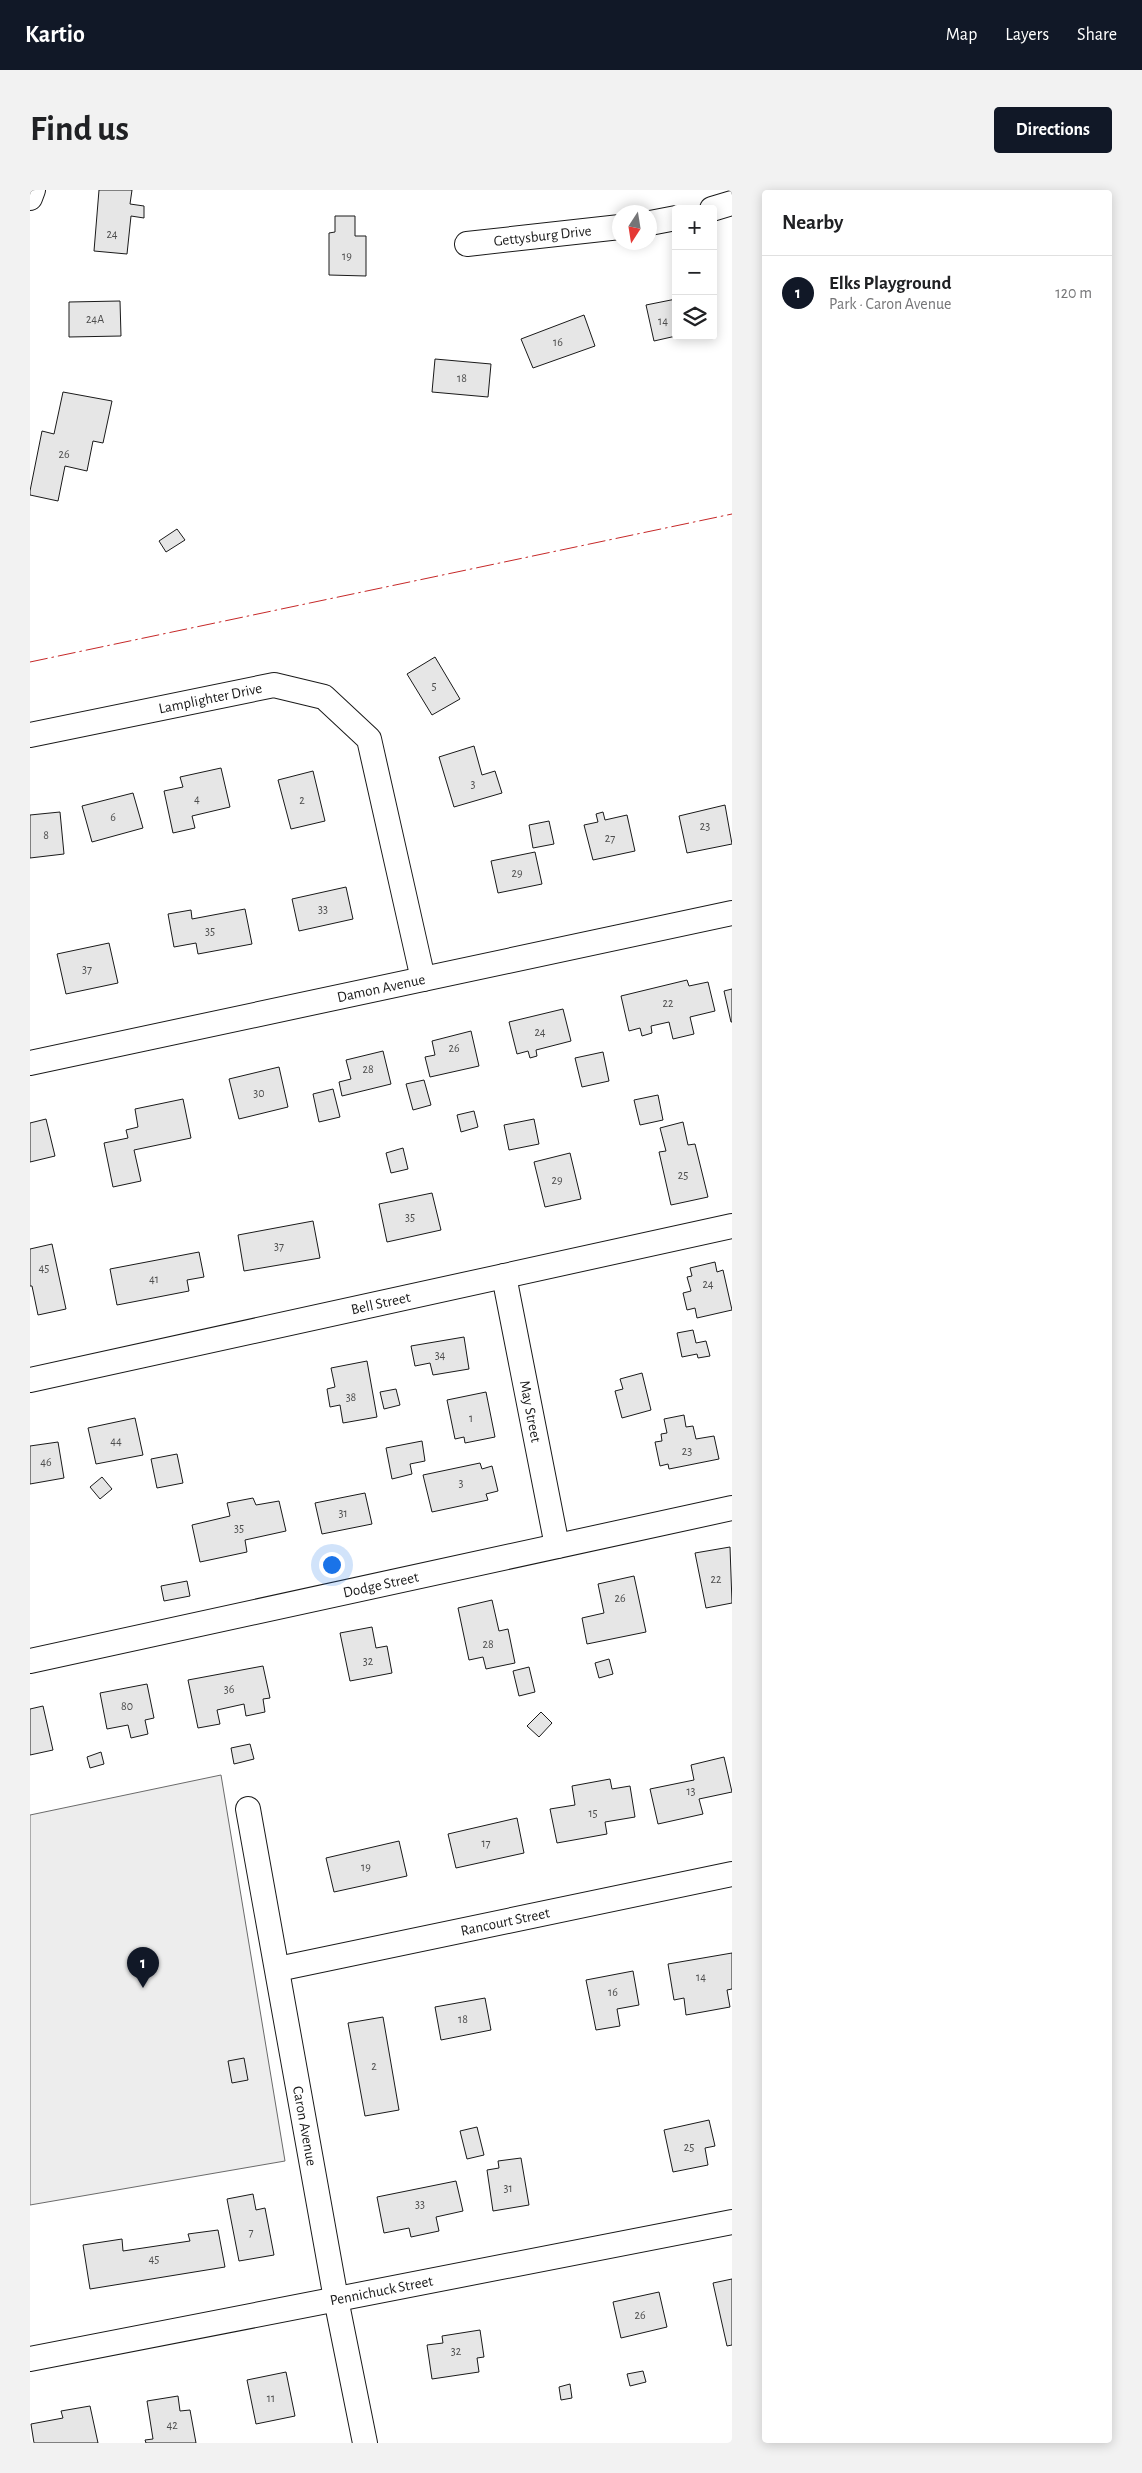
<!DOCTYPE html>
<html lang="en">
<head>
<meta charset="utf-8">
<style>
  body { margin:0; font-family:"Alegreya Sans",sans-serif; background:#f2f2f2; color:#202124 }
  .controls { position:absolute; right:15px; top:15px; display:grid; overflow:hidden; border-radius:5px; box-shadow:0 2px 12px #0003 }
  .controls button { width:45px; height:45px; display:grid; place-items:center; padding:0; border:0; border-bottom:1px solid #e0e0e0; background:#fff; color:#202124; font:25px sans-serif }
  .compass { position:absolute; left:582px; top:15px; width:45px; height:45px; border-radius:50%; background:#fff; box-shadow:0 2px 12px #0003; rotate:192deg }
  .you { position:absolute; left:301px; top:1374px; width:18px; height:18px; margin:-12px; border:4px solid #fff; border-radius:50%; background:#1a73e8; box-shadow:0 0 0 8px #1a73e833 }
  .badge { display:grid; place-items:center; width:32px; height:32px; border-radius:50%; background:#111827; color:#fff; font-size:16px; font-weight:700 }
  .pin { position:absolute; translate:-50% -41px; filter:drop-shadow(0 1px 2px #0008) }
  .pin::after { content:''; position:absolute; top:26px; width:18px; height:15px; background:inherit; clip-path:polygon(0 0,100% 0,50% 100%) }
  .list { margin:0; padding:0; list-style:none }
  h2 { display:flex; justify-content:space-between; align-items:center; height:65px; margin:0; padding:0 20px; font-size:21px }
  h2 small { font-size:16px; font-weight:400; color:#757577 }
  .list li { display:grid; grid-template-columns:32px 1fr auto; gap:15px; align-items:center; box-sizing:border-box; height:75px; padding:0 20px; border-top:1px solid #e0e0e0 }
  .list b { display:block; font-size:19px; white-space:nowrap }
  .list p { margin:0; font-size:16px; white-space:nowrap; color:#757577 }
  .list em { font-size:16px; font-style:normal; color:#757577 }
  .icon { flex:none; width:28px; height:28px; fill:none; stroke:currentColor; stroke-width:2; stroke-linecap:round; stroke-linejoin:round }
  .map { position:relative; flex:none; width:702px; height:2253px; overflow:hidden; border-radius:5px }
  header { display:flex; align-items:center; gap:30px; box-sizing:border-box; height:70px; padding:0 25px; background:#111827; color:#fff }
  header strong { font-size:24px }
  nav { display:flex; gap:28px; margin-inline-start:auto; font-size:18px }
  .intro { display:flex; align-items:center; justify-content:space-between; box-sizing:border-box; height:120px; padding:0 30px }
  h1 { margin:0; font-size:35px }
  .button { padding:12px 22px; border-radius:5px; background:#111827; color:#fff; font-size:18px; font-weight:700 }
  main { display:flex; gap:30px; padding:0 30px }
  aside { flex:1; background:#fff; border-radius:5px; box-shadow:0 2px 12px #0003 }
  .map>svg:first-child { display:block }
  .built { fill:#ededed; stroke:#6a6a6a }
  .building { fill:#e6e6e6; stroke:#1a1a1a }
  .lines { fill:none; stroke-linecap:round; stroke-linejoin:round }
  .street-casing { stroke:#1a1a1a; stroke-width:26 }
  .street { stroke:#fff; stroke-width:24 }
  .power { stroke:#c62828; stroke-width:1; stroke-dasharray:18 4 2.5 4; stroke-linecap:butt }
  .labels { text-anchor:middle; stroke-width:4; stroke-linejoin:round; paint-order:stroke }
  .number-label { font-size:12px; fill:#4d4d4d }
  .street-label { font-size:15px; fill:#1a1a1a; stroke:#fff }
</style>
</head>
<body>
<header>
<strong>Kartio</strong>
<nav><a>Map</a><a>Layers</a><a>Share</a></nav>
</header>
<div class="intro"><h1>Find us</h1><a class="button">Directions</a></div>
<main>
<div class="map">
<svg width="702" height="2253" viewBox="0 0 702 2253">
  <rect width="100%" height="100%" fill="#fff"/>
  <!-- built -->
  <polygon class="built" points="191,1585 255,1971 0,2015 0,1625"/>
  <!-- building -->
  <g class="building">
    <polygon points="69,0 102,0 100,14 114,16 114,28 101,26 97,64 64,61"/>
    <polygon points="305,26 325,26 325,46 336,46 336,86 299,85 299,43 305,42"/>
    <polygon points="646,109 646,146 624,151 616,115"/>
    <polygon points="90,111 91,146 39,147 39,112"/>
    <polygon points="554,125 565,156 503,178 491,149"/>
    <polygon points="405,169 461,174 458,207 402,202"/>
    <polygon points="33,202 82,211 73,253 63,251 57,281 35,276 28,311 0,305 0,301 12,241 24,244"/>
    <polygon points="147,339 155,350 136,362 129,351"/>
    <polygon points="405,467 430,509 402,525 377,484"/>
    <polygon points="444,556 452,585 465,581 472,603 424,617 409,567"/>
    <polygon points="191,578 200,617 162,626 165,638 143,643 134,601 153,597 150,587"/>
    <polygon points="283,581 295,631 261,639 248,590"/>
    <polygon points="103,603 113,638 62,652 52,616"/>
    <polygon points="695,615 702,654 657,663 649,626"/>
    <polygon points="30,622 34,664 0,668 0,625"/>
    <polygon points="573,622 575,630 597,625 605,661 563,670 554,635 568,632 566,624"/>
    <polygon points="519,631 524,654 503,658 499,635"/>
    <polygon points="505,662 512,694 468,703 461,671"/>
    <polygon points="316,697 323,729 269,741 262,709"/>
    <polygon points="215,719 222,754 168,764 166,753 144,757 138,724 161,720 162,729"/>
    <polygon points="79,753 88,793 36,804 27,764"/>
    <polygon points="657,790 659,796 678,792 685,821 660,827 664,844 643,849 639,832 621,836 622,843 612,846 610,838 599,841 591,806"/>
    <polygon points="702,799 702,832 701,832 694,801"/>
    <polygon points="533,819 541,851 506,860 507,866 500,868 498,861 487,864 479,832"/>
    <polygon points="441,841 449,876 400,887 395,867 405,865 402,851"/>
    <polygon points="353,861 361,894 312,906 309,892 321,889 316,870"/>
    <polygon points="573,862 579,891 552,897 545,868"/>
    <polygon points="249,877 258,917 209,929 199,889"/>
    <polygon points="394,890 401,915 383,920 376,894"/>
    <polygon points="303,899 310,927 289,932 283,904"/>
    <polygon points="628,905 633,930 610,935 604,910"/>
    <polygon points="153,909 161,948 104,960 111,991 83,997 74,953 98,948 96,940 108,937 105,919"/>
    <polygon points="444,921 448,937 431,942 427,925"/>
    <polygon points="16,929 25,966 0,972 0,933"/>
    <polygon points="504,929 509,954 479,960 474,935"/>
    <polygon points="653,932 658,955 665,954 678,1007 641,1015 629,962 636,961 630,938"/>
    <polygon points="373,958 378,979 361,983 356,963"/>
    <polygon points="540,963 551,1009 515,1017 504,972"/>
    <polygon points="402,1003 411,1040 357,1052 349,1014"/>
    <polygon points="283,1031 290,1068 214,1081 208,1045"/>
    <polygon points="22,1054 36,1119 8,1125 2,1096 0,1096 0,1059"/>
    <polygon points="169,1062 174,1087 157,1090 159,1101 87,1115 80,1079"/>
    <polygon points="685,1072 687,1082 693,1080 702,1120 667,1128 665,1118 657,1120 653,1103 661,1101 657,1087 662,1086 660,1078"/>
    <polygon points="663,1140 666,1153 676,1151 680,1166 668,1168 667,1164 652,1167 647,1143"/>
    <polygon points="434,1147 439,1179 403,1185 400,1173 385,1176 381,1156"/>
    <polygon points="337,1171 347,1227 313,1233 310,1215 300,1217 297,1199 305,1197 301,1178"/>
    <polygon points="612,1183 621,1220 592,1228 585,1201 593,1199 590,1189"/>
    <polygon points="366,1199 370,1215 354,1219 350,1202"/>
    <polygon points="456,1202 465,1247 435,1253 434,1247 425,1249 417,1210"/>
    <polygon points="654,1225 656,1237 663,1236 666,1249 684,1246 689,1269 639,1279 638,1274 630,1276 625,1252 632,1251 631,1244 637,1243 634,1229"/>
    <polygon points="105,1228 113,1265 66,1274 58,1238"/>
    <polygon points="392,1251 395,1271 380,1274 382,1284 362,1289 356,1258"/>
    <polygon points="28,1252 34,1288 0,1294 0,1256"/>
    <polygon points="147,1264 153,1293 127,1298 121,1269"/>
    <polygon points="450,1273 452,1279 462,1276 468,1301 456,1304 458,1310 402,1322 393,1285"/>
    <polygon points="72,1287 82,1299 70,1309 60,1297"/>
    <polygon points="335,1303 342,1334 292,1344 285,1313"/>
    <polygon points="223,1308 226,1315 249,1311 256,1341 215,1350 217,1362 170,1372 162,1335 200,1326 197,1313"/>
    <polygon points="700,1357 702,1413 676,1418 665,1363"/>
    <polygon points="604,1386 616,1442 557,1454 552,1428 574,1423 568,1394"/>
    <polygon points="157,1391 160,1406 134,1411 131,1396"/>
    <polygon points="462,1410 469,1441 478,1439 485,1473 456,1479 453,1467 439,1470 428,1418"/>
    <polygon points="342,1437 346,1458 357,1456 362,1483 320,1491 310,1443"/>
    <polygon points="579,1469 583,1484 569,1488 565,1473"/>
    <polygon points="233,1476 240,1508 233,1509 235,1522 216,1526 214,1514 187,1520 190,1534 168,1538 158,1490"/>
    <polygon points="499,1477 505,1502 489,1506 483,1481"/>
    <polygon points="117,1494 124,1528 115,1530 118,1544 101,1548 98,1535 77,1539 70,1503"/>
    <polygon points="13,1516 23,1560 0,1565 0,1519"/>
    <polygon points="511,1522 522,1533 509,1547 497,1536"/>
    <polygon points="220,1554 224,1569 204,1574 201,1558"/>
    <polygon points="71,1562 74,1574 60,1578 57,1567"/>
    <polygon points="694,1567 702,1602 669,1609 673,1624 628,1634 620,1599 664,1590 661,1575"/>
    <polygon points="580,1589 582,1599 600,1596 605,1627 575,1632 577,1644 527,1653 520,1619 545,1615 542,1596"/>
    <polygon points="487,1628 494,1663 426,1678 418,1644"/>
    <polygon points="369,1651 377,1686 304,1702 296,1668"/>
    <polygon points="702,1763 702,1799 697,1800 700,1817 656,1825 654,1808 644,1810 638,1774"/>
    <polygon points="603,1781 609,1815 587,1819 590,1836 566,1840 556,1790"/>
    <polygon points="455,1808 461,1840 411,1850 405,1817"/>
    <polygon points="353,1827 369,1920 335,1926 318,1833"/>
    <polygon points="214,1868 218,1890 202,1893 198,1871"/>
    <polygon points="679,1930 685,1956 675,1958 678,1975 643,1982 634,1940"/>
    <polygon points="447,1937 454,1965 437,1969 430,1941"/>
    <polygon points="491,1968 499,2015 463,2021 457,1980 469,1978 468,1971"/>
    <polygon points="426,1991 433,2021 406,2027 409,2041 381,2047 379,2038 354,2043 347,2007"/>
    <polygon points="223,2004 226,2020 235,2018 244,2065 209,2071 197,2009"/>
    <polygon points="188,2040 195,2077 60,2099 53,2055 92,2049 93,2061 160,2051 158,2044"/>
    <polygon points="702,2089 702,2155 697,2156 683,2093"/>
    <polygon points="629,2102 637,2137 591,2148 583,2112"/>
    <polygon points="450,2140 454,2167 447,2168 449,2182 402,2189 397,2155 413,2153 412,2146"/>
    <polygon points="613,2181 616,2192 600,2196 597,2184"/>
    <polygon points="256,2182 265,2226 226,2234 217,2190"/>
    <polygon points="540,2194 542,2208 531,2210 529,2197"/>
    <polygon points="148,2206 150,2221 160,2220 166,2253 116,2253 115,2250 123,2249 117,2211"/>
    <polygon points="60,2216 68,2253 4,2253 1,2234 33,2228 31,2221"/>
  </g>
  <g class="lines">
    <defs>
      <g id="street">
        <polyline points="0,8 3,0"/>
        <polyline points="682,19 702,13"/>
        <polyline points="620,33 646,28"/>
        <path id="s1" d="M437 54 590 37"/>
        <path id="s2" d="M0 545 244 495 294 507 339 549 393 789"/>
        <path id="s3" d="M0 873 702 723"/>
        <path id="s4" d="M474 1086 527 1356"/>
        <path id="s5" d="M0 1190 702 1036"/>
        <path id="s6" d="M0 1471 702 1318"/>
        <path id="s7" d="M218 1619 306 2109 335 2253"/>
        <path id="s8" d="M248 1779 702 1684"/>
        <path id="s9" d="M0 2169 702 2032"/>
      </g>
    </defs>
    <!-- street casing -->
    <use href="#street" class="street-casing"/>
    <!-- street -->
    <use href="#street" class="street"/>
    <!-- power -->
    <polyline class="power" points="0,472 702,324"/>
  </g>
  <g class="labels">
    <!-- number labels -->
    <g class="number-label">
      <text x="82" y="48">24</text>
      <text x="317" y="70">19</text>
      <text x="65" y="133">24A</text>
      <text x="633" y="135">14</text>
      <text x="528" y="156">16</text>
      <text x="432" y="192">18</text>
      <text x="34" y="268">26</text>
      <text x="404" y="500">5</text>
      <text x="443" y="598">3</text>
      <text x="167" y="613">4</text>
      <text x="272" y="614">2</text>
      <text x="83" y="631">6</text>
      <text x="675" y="640">23</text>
      <text x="16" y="649">8</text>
      <text x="580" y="652">27</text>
      <text x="487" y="687">29</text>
      <text x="293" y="723">33</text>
      <text x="180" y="745">35</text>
      <text x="57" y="783">37</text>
      <text x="638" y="817">22</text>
      <text x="510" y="846">24</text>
      <text x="424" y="862">26</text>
      <text x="338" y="883">28</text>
      <text x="229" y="907">30</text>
      <text x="653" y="989">25</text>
      <text x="527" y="994">29</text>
      <text x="380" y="1031">35</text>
      <text x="249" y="1060">37</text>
      <text x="14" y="1082">45</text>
      <text x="124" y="1093">41</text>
      <text x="678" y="1098">24</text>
      <text x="410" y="1169">34</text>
      <text x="321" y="1211">38</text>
      <text x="441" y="1232">1</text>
      <text x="86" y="1255">44</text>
      <text x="657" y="1265">23</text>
      <text x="16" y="1276">46</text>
      <text x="431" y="1297">3</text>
      <text x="313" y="1327">31</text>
      <text x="209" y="1342">35</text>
      <text x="686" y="1393">22</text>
      <text x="590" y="1412">26</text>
      <text x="458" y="1458">28</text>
      <text x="338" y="1475">32</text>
      <text x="199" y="1503">36</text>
      <text x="97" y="1520">80</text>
      <text x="661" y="1605">13</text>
      <text x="563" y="1627">15</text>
      <text x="456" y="1657">17</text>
      <text x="336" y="1681">19</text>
      <text x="671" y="1791">14</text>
      <text x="583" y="1806">16</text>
      <text x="433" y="1833">18</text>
      <text x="344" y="1880">2</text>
      <text x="659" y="1961">25</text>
      <text x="478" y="2002">31</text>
      <text x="390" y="2018">33</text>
      <text x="221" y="2046">7</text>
      <text x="124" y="2073">45</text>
      <text x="610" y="2129">26</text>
      <text x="426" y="2165">32</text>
      <text x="241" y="2212">11</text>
      <text x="142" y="2239">42</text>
    </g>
    <!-- street labels -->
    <g class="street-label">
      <text dy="5" stroke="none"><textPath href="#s1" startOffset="76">Gettysburg Drive</textPath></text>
      <text dy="5" stroke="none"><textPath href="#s2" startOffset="184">Lamplighter Drive</textPath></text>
      <text dy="5" stroke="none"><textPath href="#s3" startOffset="359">Damon Avenue</textPath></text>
      <text dy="5" stroke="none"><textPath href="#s5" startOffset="359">Bell Street</textPath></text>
      <text dy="5" stroke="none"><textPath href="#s4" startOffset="138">May Street</textPath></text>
      <text dy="5" stroke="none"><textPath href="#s6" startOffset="359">Dodge Street</textPath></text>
      <text dy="5" stroke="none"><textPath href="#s8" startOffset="232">Rancourt Street</textPath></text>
      <text dy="5" stroke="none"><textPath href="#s7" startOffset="322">Caron Avenue</textPath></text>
      <text dy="5" stroke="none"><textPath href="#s9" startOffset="358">Pennichuck Street</textPath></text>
    </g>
  </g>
</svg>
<div class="controls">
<button>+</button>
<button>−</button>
<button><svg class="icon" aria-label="layers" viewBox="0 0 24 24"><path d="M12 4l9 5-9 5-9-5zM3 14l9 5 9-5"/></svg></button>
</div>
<svg class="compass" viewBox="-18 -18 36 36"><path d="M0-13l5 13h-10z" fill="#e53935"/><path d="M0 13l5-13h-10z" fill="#757577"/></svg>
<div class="you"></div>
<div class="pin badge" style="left:113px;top:1798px">1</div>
</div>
<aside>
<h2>Nearby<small></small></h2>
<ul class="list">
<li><span class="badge">1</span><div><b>Elks Playground</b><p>Park · Caron Avenue</p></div><em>120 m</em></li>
</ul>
</aside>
</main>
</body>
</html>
